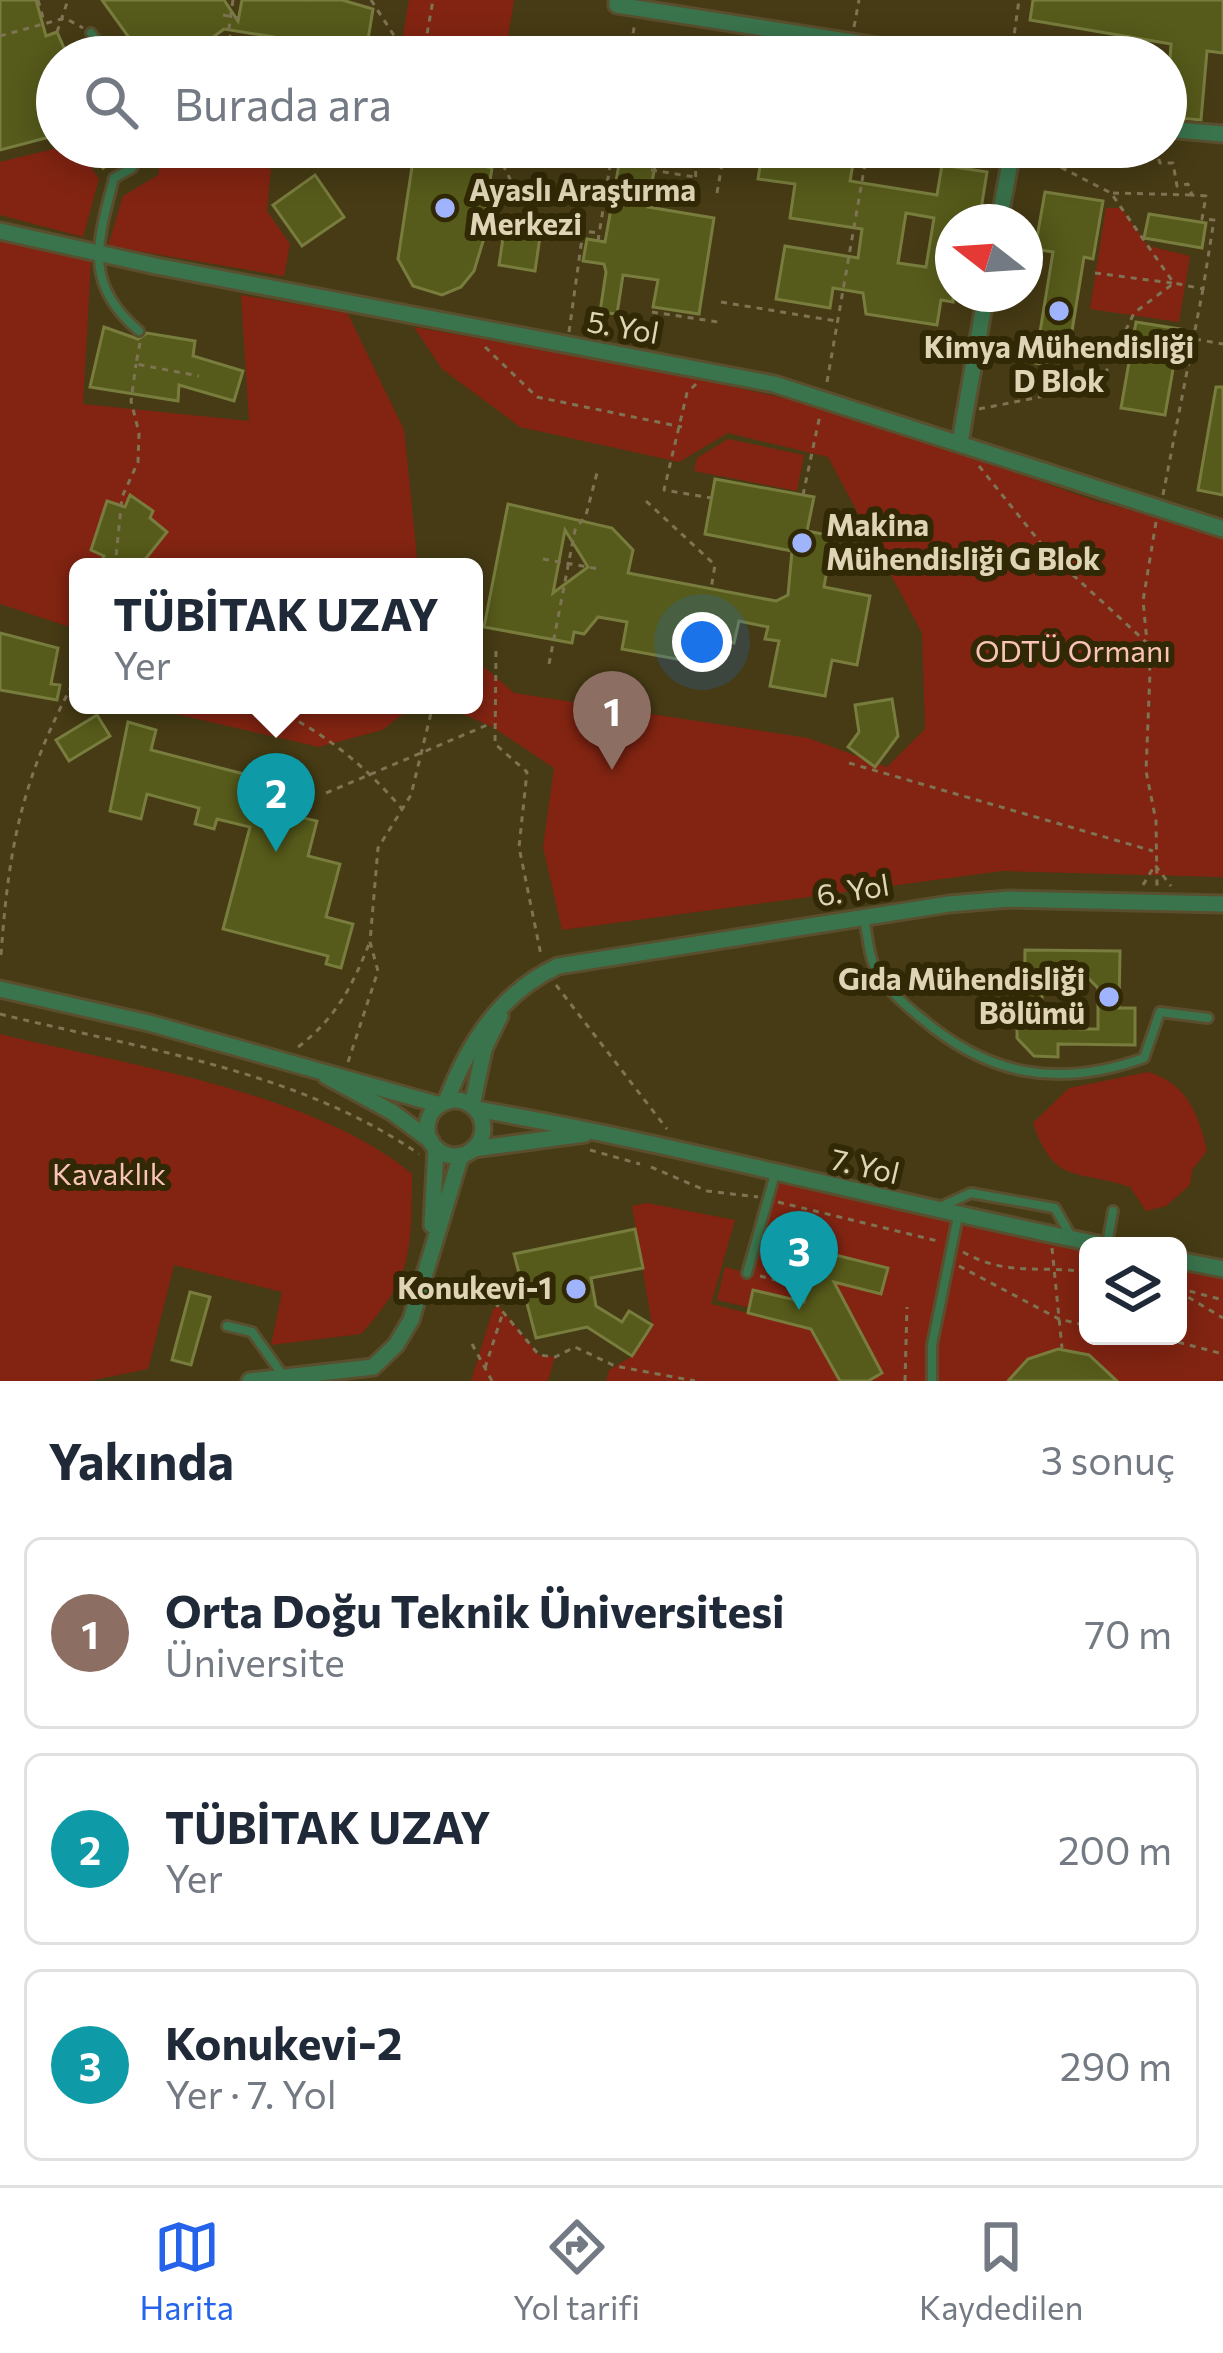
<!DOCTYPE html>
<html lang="tr">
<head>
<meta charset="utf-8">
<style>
  body { margin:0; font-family:Commissioner,sans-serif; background:#f6f6f7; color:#1f2937 }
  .controls { position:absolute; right:36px; bottom:36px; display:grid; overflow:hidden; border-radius:18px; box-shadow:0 6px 30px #0003 }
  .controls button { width:108px; height:108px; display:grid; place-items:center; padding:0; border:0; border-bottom:3px solid #e0e1e3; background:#fff; color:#1f2937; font:60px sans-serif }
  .compass { position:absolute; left:935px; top:204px; width:108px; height:108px; border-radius:50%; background:#fff; box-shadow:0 6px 30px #0003; rotate:287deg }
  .you { position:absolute; left:702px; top:642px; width:42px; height:42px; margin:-30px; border:9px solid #fff; border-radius:50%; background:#1a73e8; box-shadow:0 0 0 18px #1a73e833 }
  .badge { display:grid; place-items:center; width:78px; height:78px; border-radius:50%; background:#2563eb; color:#fff; font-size:39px; font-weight:700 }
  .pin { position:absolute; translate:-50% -99px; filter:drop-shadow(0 3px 6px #0008) }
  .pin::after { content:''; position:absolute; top:63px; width:42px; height:36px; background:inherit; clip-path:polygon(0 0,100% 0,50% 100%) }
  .popup { position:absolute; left:69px; top:558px; width:414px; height:156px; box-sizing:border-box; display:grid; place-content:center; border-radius:18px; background:#fff; filter:drop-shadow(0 3px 9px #0005); font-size:39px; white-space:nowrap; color:#747a83 }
  .popup b { font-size:45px; color:#1f2937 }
  .popup::after { content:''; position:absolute; left:50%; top:100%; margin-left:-24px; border:24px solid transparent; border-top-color:#fff }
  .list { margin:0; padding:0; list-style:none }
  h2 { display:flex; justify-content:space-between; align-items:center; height:156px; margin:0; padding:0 48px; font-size:51px }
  h2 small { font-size:39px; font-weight:400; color:#747a83 }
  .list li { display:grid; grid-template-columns:78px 1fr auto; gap:36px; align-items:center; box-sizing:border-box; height:192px; margin:0 24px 24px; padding:0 24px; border:3px solid #e0e1e3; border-radius:18px }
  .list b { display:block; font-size:45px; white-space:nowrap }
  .list p { margin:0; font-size:39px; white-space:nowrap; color:#747a83 }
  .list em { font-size:39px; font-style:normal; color:#747a83 }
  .icon { flex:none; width:66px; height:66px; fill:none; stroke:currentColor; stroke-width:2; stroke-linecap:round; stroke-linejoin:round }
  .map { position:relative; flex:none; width:1223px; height:1381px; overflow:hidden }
  .search { position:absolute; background:#fff; box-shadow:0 6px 30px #0003; left:36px; right:36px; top:36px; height:132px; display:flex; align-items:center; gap:30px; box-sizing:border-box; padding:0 42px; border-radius:66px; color:#747a83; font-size:45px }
  .sheet { height:804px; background:#fff }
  nav { display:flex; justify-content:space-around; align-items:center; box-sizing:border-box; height:168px; border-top:3px solid #e0e1e3; background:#fff; font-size:33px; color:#747a83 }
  nav a { display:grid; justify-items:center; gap:6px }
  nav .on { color:#2563eb }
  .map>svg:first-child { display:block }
  .built { fill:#463b14; fill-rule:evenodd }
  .green { fill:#832412 }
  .building { fill:#565a1a; stroke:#787d3e; stroke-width:3; fill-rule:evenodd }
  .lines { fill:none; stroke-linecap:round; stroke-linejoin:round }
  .lane-casing { stroke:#594f2e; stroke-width:14 }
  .street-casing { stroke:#594f2e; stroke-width:21 }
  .path { stroke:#7e7453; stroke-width:3; stroke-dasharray:6 6; stroke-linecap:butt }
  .lane { stroke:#3a744d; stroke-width:8 }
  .street { stroke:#3a744d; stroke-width:15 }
  .poi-dot { fill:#a0b3fd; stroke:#312805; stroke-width:4.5 }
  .labels { text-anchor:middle; stroke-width:12; stroke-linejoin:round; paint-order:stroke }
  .poi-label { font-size:30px; font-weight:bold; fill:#dfd5b6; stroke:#312805; text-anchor:start }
  .street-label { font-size:30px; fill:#dfd5b6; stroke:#312805 }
  .park-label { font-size:30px; fill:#fac3b7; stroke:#312805 }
</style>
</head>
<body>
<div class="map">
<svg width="1223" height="1381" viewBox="0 0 1223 1381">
  <rect width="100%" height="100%" fill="#3b3210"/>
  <!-- built -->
  <path class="built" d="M0 0H1223V1381H0ZM57 57H1166V147H57ZM953 222H1025V294H953ZM78 567H474V705H78ZM1088 1246H1178V1336H1088Z"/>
  <!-- green -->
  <g class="green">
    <polygon points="409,0 514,0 505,57 400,52"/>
    <polygon points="62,147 77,147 99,179 83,237 0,215 0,162"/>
    <polygon points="163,147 248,147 252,165 271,169 267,211 290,244 284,276 108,246 123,196 158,175"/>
    <polygon points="1106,208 1121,208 1148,246 1190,256 1179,322 1090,309"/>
    <polygon points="0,237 91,260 83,404 249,421 241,295 347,312 404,430 418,567 78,567 78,637 73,628 0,604"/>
    <polygon points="414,327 665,371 840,411 1093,500 1223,535 1223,877 1002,871 562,930 543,847 554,768 491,726 441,705 474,705 474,658 514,693 808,738 887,767 925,729 922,633 828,457 728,433 679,462 520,427 442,369"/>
    <polygon points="728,439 804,455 797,491 694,471 697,458"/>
    <polygon points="137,705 416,705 382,730 319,747"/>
    <path d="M0 1034C125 1065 313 1091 412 1174 411 1249 414 1276 361 1334L271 1345 282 1292 174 1265 148 1369 89 1381H0Z"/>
    <path d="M1148 1072C1186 1083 1199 1114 1207 1151L1192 1170 1190 1185 1166 1206 1146 1211 1130 1187C1078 1169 1054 1186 1033 1123L1069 1088Z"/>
    <path d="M775 1173 1088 1246V1336H1178V1260L1223 1269V1381H1115C1088 1339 1036 1340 1008 1381H606L609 1370 632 1356 652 1325 632 1206 647 1203 735 1220 711 1304 811 1329 815 1323 717 1300 725 1267 746 1273Z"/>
    <polygon points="499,1306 539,1355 555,1357 548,1381 471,1381 493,1309"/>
  </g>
  <!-- building -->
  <g class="building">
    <polygon points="0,0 36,0 46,36 57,32 68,57 57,57 57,135 0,150"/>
    <polygon points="102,0 224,0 238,21 242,0 342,0 373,9 366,52 326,45 324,57 283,57 286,39 224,29 186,57 143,57"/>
    <polygon points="1033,0 1223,0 1223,53 1207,51 1201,120 1166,117 1171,44 1030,20"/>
    <polygon points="91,147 134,147 103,168"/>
    <polygon points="415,147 486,147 483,166 492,168 485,214 491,215 474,271 461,287 442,295 413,286 398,259"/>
    <polygon points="664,147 661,166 655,165 648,207 714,218 699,314 653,307 658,280 623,275 617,314 600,312 606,272 604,264 583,261 587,239 605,242 622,148"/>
    <path d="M730 147H856L850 181 937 195 942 165 987 172 979 222H953V302L941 300 937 325 866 314 863 293 833 288 830 308 776 299 785 246 858 258 862 229 790 218 795 184 758 179 760 166 728 161ZM906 213 934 218 926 267 898 263Z"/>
    <polygon points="315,175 344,217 302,246 273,205"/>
    <polygon points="1045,192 1103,201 1093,259 1084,257 1066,368 1035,363 1053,252 1035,249"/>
    <polygon points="1149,214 1206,223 1202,248 1144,238"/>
    <polygon points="506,218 542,223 535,271 499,265"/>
    <polygon points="1136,322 1180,329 1165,415 1121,408"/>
    <polygon points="104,327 138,339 147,333 195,341 193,356 243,371 234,401 179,385 178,401 90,387"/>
    <polygon points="1216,387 1223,387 1223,495 1198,490"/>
    <path d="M715 479 814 497 807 531 833 536 824 587 870 596 857 665 832 660 825 696 770 686 779 641 765 639 768 627 739 621 734 643 698 636 693 662 622 649 627 622 598 617 584 634 574 632 572 643 484 627 508 504 612 528 633 550 628 573 776 601 788 595 792 551 705 534ZM565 530 588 567 553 593Z"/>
    <polygon points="130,495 153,511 150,518 167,532 139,567 99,567 104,556 91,550 107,501 125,507"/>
    <polygon points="0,633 58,648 51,684 60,685 57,700 0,690"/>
    <polygon points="892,699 898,736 875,767 848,747 859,732 855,705"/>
    <polygon points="97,715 110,736 69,761 56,740"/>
    <polygon points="128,722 156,730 151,750 302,789 295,816 317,821 308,856 340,864 326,917 353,924 341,968 326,964 328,956 223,929 250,827 217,819 214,829 195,824 199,808 147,794 141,819 110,811"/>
    <path d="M1025 950 1120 951 1119 1008H1135V1045L1058 1044V1057L1034 1056 1017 1038V1013L1024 1014ZM1042 972H1082L1098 988V1029H1079L1055 1005 1042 1017Z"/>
    <polygon points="635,1229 643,1268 591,1278 596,1306 622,1322 629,1311 652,1325 632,1356 587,1327 536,1338 514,1254"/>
    <polygon points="775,1240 888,1268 881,1294 834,1282 882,1373 868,1381 840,1381 811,1329 748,1313 753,1290 804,1302 811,1273 769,1266"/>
    <polygon points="190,1292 210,1297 191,1365 172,1360"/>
    <polygon points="1058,1349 1089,1355 1117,1381 1008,1381 1028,1359"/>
  </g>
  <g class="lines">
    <defs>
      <g id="lane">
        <polyline points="91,33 107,57"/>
        <path d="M139 331C82 283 98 241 114 178L132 168 144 147"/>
        <path d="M864 918C867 932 868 949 873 963 881 985 904 1004 921 1018 990 1077 1060 1088 1144 1058L1160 1012 1208 1018"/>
        <polyline points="940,1207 971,1193 1055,1208 1072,1238"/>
        <polyline points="1107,1244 1113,1211"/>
        <polyline points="747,1273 775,1174"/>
        <polyline points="227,1326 252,1332 282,1374"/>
        <polyline points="932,1381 932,1345 958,1216"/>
      </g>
      <g id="street">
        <polyline points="617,0 617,5 948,57"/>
        <polyline points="1166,129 1223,134"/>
        <polyline points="999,222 1013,147"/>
        <polyline points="0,231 156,266 774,384 1223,529"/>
        <polyline points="960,442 986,294"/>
        <polyline points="0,989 149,1023 440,1105"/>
        <polyline points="326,1076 392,1112 431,1141"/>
        <circle cx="455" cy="1128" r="28"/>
        <path d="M446 1102C468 1044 500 993 558 966L949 904 1009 899 1223 904"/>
        <polyline points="472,1106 484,1049 500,1016"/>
        <path d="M476 1109C688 1146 896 1204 1108 1246"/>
        <polyline points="473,1149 585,1134"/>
        <polyline points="432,1225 436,1148"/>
        <polyline points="1178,1260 1223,1269"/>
        <polyline points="250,1381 373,1367 396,1345 411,1320 461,1155"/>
      </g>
    </defs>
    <!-- lane casing -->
    <use href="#lane" class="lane-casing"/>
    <!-- street casing -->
    <use href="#street" class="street-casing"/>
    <!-- path -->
    <g class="path">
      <polyline points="38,0 44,21"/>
      <polyline points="233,0 228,34 249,57"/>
      <polyline points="371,0 408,57"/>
      <polyline points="306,1 307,0"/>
      <polyline points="223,15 239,18"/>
      <polyline points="854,27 859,0"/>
      <polyline points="57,32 68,0"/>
      <polyline points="0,36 65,18 83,28"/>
      <polyline points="330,57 333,37"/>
      <polyline points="423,57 433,0"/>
      <polyline points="629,57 635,22"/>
      <polyline points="741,57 743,43"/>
      <polyline points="1011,57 1019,0"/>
      <polyline points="695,147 696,190"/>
      <polyline points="1029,151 1111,193 1173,282"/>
      <polyline points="315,153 315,147"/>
      <polyline points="385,153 415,149 502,163 512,183"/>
      <polyline points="576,157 609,162"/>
      <polyline points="651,170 695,177"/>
      <polyline points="717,193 725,147"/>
      <polyline points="1113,193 1192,195"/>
      <polyline points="598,241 613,147"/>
      <polyline points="1095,273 1172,283"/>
      <polyline points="721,302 836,321"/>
      <polyline points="652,312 718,322"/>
      <polyline points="569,332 583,231 599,233"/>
      <polyline points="1195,339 1223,344"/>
      <polyline points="140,343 136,364 199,376"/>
      <polyline points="485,347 537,397 682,427"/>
      <polyline points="827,382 868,147"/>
      <polyline points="696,384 687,393 664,490 712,498"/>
      <polyline points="979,409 1060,393 1104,376 1134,313 1174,283 1203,289 1214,220 1202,219 1206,196 1192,195 1188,184 1177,186 1173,163 1160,163 1155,147"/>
      <polyline points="979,466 1047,551 1146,642"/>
      <polyline points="803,495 820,415"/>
      <polyline points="1163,495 1203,289"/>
      <polyline points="646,501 715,565 711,589"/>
      <polyline points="1156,522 1143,601 1150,672 1146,771 1156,821 1157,887"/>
      <polyline points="543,559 599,569"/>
      <polyline points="115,567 122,497 138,462 139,433 131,401 136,364"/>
      <polyline points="496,651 495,744 527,772 519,847 541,955"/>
      <polyline points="549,664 575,530 586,515 597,473"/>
      <path d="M267 705C322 731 363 763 402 809"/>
      <polyline points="849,763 1153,851"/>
      <polyline points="326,793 492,723"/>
      <polyline points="1143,885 1155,865 1171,886"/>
      <path d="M1 955C9 842 23 775 78 674"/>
      <polyline points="556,985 667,1129"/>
      <path d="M0 1014C141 1049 297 1070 419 1154"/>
      <path d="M298 1047C335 1019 352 987 369 944"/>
      <polyline points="348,1062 378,971 370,942 378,848 411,795 433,705"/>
      <polyline points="590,1150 640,1164"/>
      <polyline points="651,1167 707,1191 758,1197"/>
      <polyline points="778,1202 938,1241"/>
      <polyline points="1052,1248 1062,1348"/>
      <path d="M963 1252C1008 1277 1039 1265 1088 1272"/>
      <polyline points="959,1266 1059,1319 1088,1326"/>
      <polyline points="760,1276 799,1286"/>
      <polyline points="1178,1288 1223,1300"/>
      <polyline points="1178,1291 1223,1318"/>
      <polyline points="487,1293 539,1355 555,1357 575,1347 615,1366 695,1381"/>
      <polyline points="1155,1336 1223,1354"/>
      <polyline points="472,1344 492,1381"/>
      <polyline points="485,1368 503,1312"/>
      <polyline points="905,1381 907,1307"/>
    </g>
    <!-- lane -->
    <use href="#lane" class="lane"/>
    <!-- street -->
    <use href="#street" class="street"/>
  </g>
  <!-- markers -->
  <g class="poi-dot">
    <circle cx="445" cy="208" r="12"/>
    <circle cx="1059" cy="311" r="12"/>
    <circle cx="802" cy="543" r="12"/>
    <circle cx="1109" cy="997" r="12"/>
    <circle cx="576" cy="1289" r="12"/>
  </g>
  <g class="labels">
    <!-- poi labels -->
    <g class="poi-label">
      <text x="469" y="201">Ayaslı Araştırma<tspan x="469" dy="34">Merkezi</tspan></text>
      <text x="1059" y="358" text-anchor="middle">Kimya Mühendisliği<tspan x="1059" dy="34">D Blok</tspan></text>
      <text x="826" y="536">Makina<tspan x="826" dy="34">Mühendisliği G Blok</tspan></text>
      <text x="1085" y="990" text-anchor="end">Gıda Mühendisliği<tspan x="1085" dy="34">Bölümü</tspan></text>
      <text x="552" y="1299" text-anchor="end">Konukevi-1</text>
    </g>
    <!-- street labels -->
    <g class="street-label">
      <text transform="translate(623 328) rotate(10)" y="10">5. Yol</text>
      <text transform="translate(853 891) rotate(-9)" y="10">6. Yol</text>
      <text transform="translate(865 1167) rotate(13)" y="10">7. Yol</text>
    </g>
    <!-- park labels -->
    <g class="park-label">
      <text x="1073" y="662">ODTÜ Ormanı</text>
      <text x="109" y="1185">Kavaklık</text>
    </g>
  </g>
</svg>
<div class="controls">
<button><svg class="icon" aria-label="layers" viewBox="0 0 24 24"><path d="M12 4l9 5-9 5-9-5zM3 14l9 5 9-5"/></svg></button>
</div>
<svg class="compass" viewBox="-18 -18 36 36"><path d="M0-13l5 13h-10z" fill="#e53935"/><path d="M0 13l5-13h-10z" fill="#747a83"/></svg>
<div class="you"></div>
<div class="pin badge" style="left:612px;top:770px;background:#8d6e63">1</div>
<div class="pin badge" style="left:276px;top:852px;background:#0f9aa8">2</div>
<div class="popup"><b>TÜBİTAK UZAY</b>Yer</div>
<div class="pin badge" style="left:799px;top:1310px;background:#0f9aa8">3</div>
<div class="search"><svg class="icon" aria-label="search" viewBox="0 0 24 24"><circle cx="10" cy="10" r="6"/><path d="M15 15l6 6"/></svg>Burada ara</div>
</div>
<section class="sheet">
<h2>Yakında<small>3 sonuç</small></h2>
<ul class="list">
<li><span class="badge" style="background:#8d6e63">1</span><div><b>Orta Doğu Teknik Üniversitesi</b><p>Üniversite</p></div><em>70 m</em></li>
<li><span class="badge" style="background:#0f9aa8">2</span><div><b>TÜBİTAK UZAY</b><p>Yer</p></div><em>200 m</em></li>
<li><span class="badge" style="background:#0f9aa8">3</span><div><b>Konukevi-2</b><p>Yer · 7. Yol</p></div><em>290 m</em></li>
</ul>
</section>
<nav>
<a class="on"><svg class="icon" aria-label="map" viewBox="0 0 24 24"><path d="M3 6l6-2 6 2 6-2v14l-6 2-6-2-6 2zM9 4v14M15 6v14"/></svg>Harita</a>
<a><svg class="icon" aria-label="directions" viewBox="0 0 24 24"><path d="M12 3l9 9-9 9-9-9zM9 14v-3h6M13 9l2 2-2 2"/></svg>Yol tarifi</a>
<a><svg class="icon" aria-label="saved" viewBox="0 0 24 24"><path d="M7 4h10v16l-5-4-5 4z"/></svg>Kaydedilen</a>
</nav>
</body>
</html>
